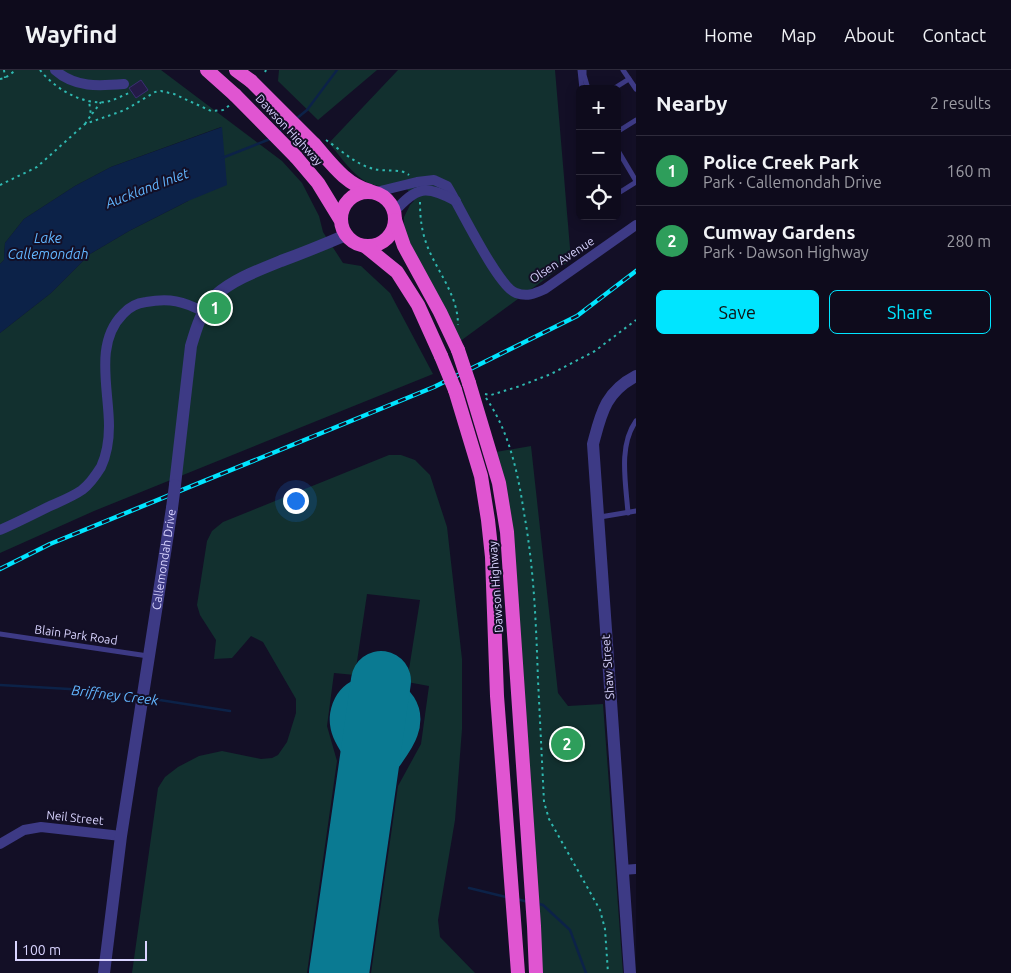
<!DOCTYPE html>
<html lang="en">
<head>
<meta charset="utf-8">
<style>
  body { margin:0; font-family:Ubuntu,sans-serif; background:#171425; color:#f1f3f6 }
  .controls { position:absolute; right:15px; top:15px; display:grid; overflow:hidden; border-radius:8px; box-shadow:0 2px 12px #0003 }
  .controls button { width:45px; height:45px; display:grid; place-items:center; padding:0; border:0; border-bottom:1px solid #2e2b3b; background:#0e0b1c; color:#f1f3f6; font:25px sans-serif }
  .scale { position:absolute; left:15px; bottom:12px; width:132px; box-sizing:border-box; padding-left:5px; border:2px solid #d9d4ff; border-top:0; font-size:14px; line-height:18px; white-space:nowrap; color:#d9d4ff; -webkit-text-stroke:4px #130f26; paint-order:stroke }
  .you { position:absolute; left:295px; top:430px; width:18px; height:18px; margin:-12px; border:4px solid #fff; border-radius:50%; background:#1a73e8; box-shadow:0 0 0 8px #1a73e833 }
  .badge { display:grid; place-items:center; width:32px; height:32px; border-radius:50%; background:#00e5ff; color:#fff; font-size:16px; font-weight:700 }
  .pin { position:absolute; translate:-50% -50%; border:2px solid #fff; box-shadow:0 1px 5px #0006 }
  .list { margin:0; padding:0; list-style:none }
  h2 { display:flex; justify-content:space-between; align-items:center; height:65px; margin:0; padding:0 20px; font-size:21px }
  h2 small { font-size:16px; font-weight:400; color:#9b9ba3 }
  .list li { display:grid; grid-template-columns:32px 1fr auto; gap:15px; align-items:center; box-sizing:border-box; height:70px; padding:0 20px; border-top:1px solid #2e2b3b }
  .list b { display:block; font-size:19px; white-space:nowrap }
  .list p { margin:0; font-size:16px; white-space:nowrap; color:#9b9ba3 }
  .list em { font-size:16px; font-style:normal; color:#9b9ba3 }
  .actions { display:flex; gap:10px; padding:15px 20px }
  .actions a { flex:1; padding:11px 0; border:1px solid #00e5ff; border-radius:8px; text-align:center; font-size:18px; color:#00e5ff }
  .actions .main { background:#00e5ff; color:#111 }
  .icon { flex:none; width:28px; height:28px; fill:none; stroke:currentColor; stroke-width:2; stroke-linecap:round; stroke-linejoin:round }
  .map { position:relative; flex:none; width:636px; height:903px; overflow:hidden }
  header { display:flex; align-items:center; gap:30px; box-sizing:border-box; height:70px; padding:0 25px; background:#0e0b1c; border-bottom:1px solid #2e2b3b }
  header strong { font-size:24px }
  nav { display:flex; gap:28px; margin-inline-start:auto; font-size:18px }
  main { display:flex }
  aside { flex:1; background:#0e0b1c }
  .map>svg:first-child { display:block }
  .green { fill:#12302f }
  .water { fill:#0c2248 }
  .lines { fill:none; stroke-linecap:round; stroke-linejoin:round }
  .stream { stroke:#0c2248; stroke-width:2.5 }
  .taxiway { stroke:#0a7a92; stroke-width:24 }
  .runway { stroke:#0a7a92; stroke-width:60 }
  .building { fill:#241b47; stroke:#3b2d73 }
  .path { stroke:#2fb8b0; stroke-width:2; stroke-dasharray:2.5 4; stroke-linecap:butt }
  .service { stroke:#3d3a85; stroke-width:5 }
  .minor { stroke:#3d3a85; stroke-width:10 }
  .tertiary { stroke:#3d3a85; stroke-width:12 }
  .trunk { stroke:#e055d1; stroke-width:14 }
  .rail-casing { stroke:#00e5ff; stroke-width:4.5 }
  .rail { stroke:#130f26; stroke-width:2.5; stroke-dasharray:8; stroke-linecap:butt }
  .tertiary-bridge { stroke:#3d3a85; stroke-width:12 }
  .trunk-bridge { stroke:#e055d1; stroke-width:14 }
  .labels { text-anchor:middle; stroke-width:4; stroke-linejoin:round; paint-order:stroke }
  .street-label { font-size:12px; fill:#d9d4ff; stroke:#130f26 }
  .water-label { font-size:14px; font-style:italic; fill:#62b6ff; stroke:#130f26 }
</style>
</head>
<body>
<header>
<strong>Wayfind</strong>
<nav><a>Home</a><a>Map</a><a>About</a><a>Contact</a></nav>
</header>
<main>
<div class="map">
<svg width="636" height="903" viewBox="0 0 636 903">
  <rect width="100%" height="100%" fill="#130f26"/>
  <!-- green -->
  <g class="green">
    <polygon points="0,0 161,0 282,91 302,113 319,146 323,162 343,193 361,196 390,223 433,304 94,441 0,483 0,263 51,223 90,184 129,161 188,131 221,57 111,97 75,116 24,149 5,173 4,190 0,194"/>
    <polygon points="279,0 377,0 318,50 278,11"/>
    <path d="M398 0H555L571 190 459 272 416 191 404 159V147L410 135 414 131 403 112C397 113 390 116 384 116 360 118 342 88 329 73Z"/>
    <polygon points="531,376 558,623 568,636 603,634 623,903 542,903 496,382"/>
    <polygon points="389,385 401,385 415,390 430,405 447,457 462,589 462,659 455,750 438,850 440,867 475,903 371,903 398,716 421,674 429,616 407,612 420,530 367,524 355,605 334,603 327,656 337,691 307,903 132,903 158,718 165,707 178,697 199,686 222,681 261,689 272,688 278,685 287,672 296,643 296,629 263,572 251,566 232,588 214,589 216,570 200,545 197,535 207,471 212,461 223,452"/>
  </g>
  <!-- water -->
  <polygon class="water" points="222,57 227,115 188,131 129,161 90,184 51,223 0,263 0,194 4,190 5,173 24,149 75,116 111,97"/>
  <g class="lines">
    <!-- stream -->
    <g class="stream">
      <polyline points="296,49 307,40 337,0"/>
      <polyline points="279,62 288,55"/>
      <polyline points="222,88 270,69"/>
      <polyline points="0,615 104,621 139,627"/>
      <polyline points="147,628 230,641"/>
      <polyline points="469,818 506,827"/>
      <polyline points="517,829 528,832"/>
      <polyline points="536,833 543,835 570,860 586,903"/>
    </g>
    <!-- taxiway -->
    <path class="taxiway" d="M358 768C360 751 368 716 364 700 359 681 339 667 342 645 350 598 422 617 406 662 401 677 376 707 365 721"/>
    <!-- runway -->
    <polyline class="runway" points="339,903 381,611"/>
  </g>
  <!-- building -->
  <polygon class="building" points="141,10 148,20 136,28 129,18"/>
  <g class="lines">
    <!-- path -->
    <g class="path">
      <polyline points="4,0 5,8"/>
      <path d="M40 0C54 18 82 35 106 32 115 30 123 25 132 22"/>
      <polyline points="265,2 266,0"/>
      <polyline points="0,9 5,8 16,0"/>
      <polyline points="92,44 101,32"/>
      <polyline points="85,54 91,45 89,31"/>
      <path d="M326 70C341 80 356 95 374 99 385 102 401 98 409 105"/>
      <polyline points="0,115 37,97 85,54 125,40 155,22 161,21 174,24 211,41 223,40 230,35"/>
      <path d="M420 132C420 149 422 163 428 178 439 204 458 226 458 255"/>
      <polyline points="485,324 491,325 520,316 551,304 595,281 636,250"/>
      <path d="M486 328C509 361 518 403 524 443 534 498 536 553 538 610 540 650 542 691 544 732L549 749 600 840 605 859 608 903"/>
    </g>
    <!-- service -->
    <g class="service">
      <polyline points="580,0 582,19"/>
      <polyline points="584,0 584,5 588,19"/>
      <polyline points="623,0 636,19"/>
      <polyline points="613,19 629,9"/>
      <polyline points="617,62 636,50"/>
      <polyline points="617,79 636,111"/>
      <polyline points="617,124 636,112"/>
      <path d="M628 443C626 414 618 376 636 351"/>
      <polyline points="600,447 636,441"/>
      <polyline points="0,564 148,586"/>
    </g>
    <!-- minor -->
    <g class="minor">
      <path d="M55 0C75 18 99 16 124 14"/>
      <path d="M376 122 417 112 434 110 447 116C459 135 498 217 516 223 527 227 534 224 545 219L636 155"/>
      <path d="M394 142C417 116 426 115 456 131"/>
      <path d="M0 460C16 453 32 445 48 437 59 432 72 427 82 420 90 414 96 405 101 397 107 384 109 370 109 356 109 319 94 273 123 244 129 237 138 233 146 232 170 228 183 231 204 242"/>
      <polyline points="0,774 24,760 41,757 121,766"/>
      <polyline points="623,800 636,799"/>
    </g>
    <!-- tertiary -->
    <g class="tertiary">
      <path d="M175 415 191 276C196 259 202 238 216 225 234 209 259 200 281 191 303 183 325 174 346 165"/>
      <path id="s1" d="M104 903 121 766 172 438"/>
      <path d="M630 903 593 374C601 344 605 322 636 306"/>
    </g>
    <!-- trunk -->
    <g class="trunk">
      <polyline points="207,0 235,25"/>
      <polyline points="236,0 251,11"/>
      <path d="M314 74C331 93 345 114 370 121"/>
      <polyline points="296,87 318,113 340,149"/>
      <circle cx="368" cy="149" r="27"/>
      <polyline points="395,150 404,176 440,242 458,280"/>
      <polyline points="365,176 397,202 418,235 441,286"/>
      <polyline points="469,313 499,413 507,462 534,856 536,903"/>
      <polyline points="455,320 481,406 488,450 492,487 497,626 518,903"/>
    </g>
    <defs>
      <polyline id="rail" points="0,499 50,474 434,317 577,246 636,201"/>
    </defs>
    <!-- rail casing -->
    <use href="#rail" class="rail-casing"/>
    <!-- rail -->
    <use href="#rail" class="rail"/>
    <!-- tertiary-bridge -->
    <polyline class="tertiary-bridge" points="172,438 175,415"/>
    <!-- trunk-bridge -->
    <g class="trunk-bridge">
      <polyline points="251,11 314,74"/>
      <polyline points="235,25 296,87"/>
      <polyline points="458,280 469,313"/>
      <polyline points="441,286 455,320"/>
    </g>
  </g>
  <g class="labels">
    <!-- street labels -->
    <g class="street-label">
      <text transform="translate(289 60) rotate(47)" y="4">Dawson Highway</text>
      <text transform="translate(562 190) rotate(-33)" y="4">Olsen Avenue</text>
      <text dy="4" stroke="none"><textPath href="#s1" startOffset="418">Callemondah Drive</textPath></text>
      <text transform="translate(496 517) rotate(-94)" y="4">Dawson Highway</text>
      <text transform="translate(76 565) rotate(8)" y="4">Blain Park Road</text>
      <text transform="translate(608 597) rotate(-94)" y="4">Shaw Street</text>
      <text transform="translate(75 748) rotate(6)" y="4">Neil Street</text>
    </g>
    <!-- water labels -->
    <g class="water-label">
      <text transform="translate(147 118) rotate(-21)" y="5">Auckland Inlet</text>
      <text x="48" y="173">Lake<tspan x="48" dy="16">Callemondah</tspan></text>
      <text transform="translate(115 625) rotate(7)" y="5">Briffney Creek</text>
    </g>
  </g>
</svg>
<div class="controls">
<button>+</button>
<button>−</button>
<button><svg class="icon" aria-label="locate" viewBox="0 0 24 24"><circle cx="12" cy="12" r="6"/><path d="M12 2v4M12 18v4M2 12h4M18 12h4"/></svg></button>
</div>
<div class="scale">100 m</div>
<div class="you"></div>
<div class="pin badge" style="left:215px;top:238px;background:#2e9e5b">1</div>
<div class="pin badge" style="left:567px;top:674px;background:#2e9e5b">2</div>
</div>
<aside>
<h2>Nearby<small>2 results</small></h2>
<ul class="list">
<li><span class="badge" style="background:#2e9e5b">1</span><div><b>Police Creek Park</b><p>Park · Callemondah Drive</p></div><em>160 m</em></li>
<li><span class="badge" style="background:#2e9e5b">2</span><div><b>Cumway Gardens</b><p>Park · Dawson Highway</p></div><em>280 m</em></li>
</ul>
<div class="actions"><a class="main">Save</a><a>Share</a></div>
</aside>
</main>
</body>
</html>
